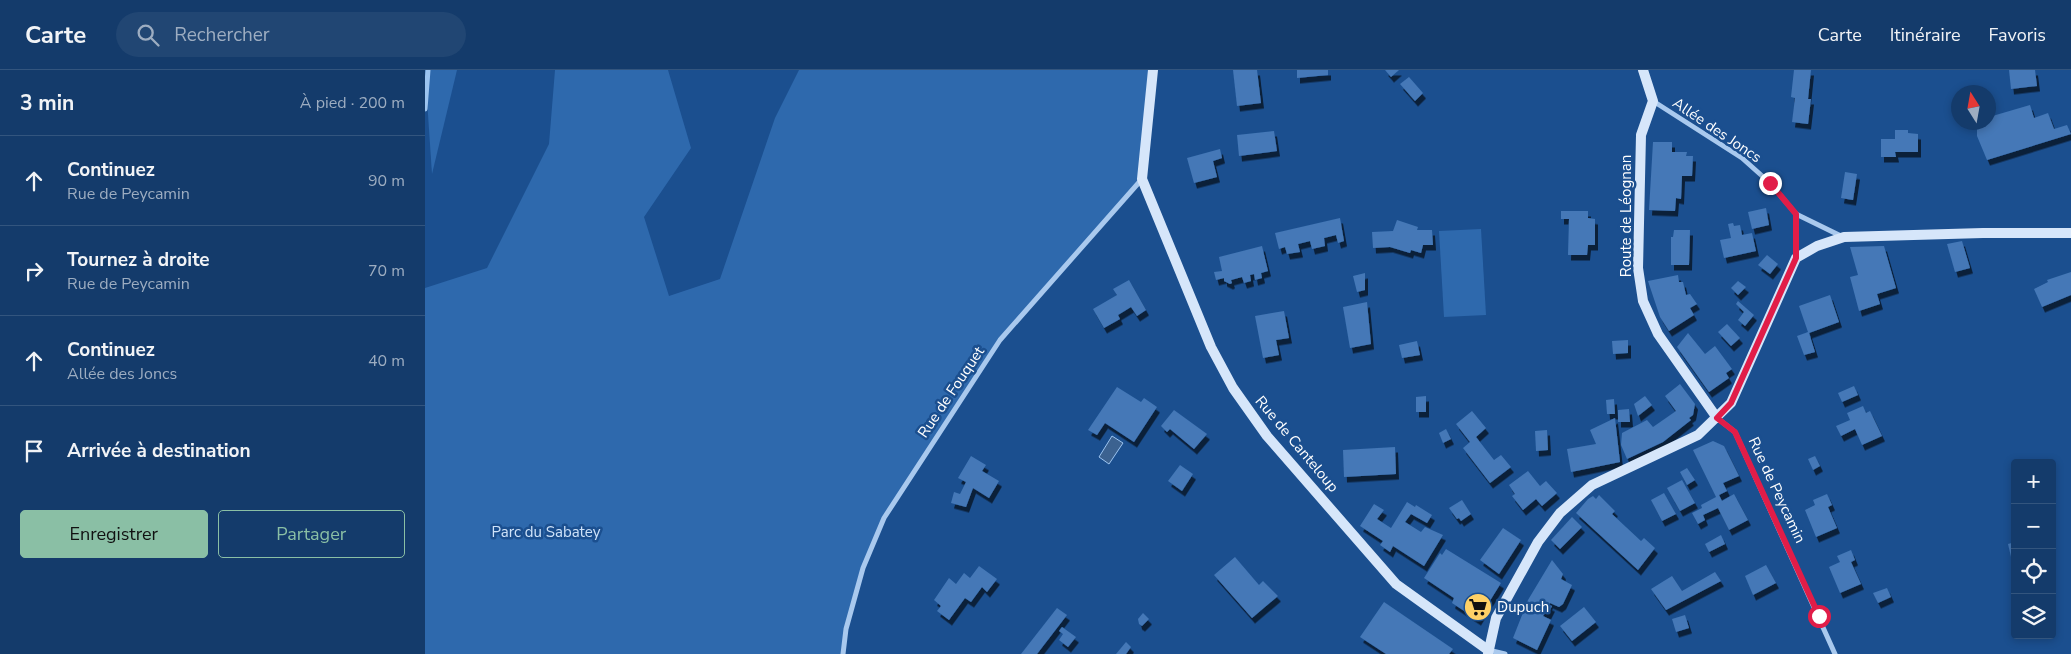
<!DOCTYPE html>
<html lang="fr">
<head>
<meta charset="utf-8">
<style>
  body { margin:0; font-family:"Nunito Sans",sans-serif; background:#214673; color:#f1f3f6 }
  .controls { position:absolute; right:15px; bottom:15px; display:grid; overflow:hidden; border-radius:5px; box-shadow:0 2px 8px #0003 }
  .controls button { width:45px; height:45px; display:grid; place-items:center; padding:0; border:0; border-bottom:1px solid #33557e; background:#143b6b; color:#f1f3f6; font:25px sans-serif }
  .compass { position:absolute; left:1526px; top:15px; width:45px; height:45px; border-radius:50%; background:#143b6b; box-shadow:0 2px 8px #0003; rotate:349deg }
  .stop { position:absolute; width:15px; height:15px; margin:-11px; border:4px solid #e11d48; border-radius:50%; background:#fff }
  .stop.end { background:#e11d48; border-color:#fff; box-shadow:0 1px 5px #0008 }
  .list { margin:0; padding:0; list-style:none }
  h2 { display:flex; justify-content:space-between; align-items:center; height:65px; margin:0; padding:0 20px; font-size:21px }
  h2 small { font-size:16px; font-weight:400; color:#9dadc1 }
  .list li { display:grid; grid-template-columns:32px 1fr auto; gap:15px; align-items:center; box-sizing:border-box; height:90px; padding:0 20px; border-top:1px solid #33557e }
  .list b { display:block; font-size:19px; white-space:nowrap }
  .list p { margin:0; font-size:16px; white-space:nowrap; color:#9dadc1 }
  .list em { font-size:16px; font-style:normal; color:#9dadc1 }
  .actions { display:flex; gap:10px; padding:15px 20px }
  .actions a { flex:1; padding:11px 0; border:1px solid #8abfa5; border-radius:5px; text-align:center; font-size:18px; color:#8abfa5 }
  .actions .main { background:#8abfa5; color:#111 }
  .icon { flex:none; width:28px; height:28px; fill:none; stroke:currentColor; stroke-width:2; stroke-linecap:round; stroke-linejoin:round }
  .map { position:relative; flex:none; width:1646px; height:584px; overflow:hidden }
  header { display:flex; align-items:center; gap:30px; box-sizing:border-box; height:70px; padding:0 25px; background:#143b6b; border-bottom:1px solid #33557e }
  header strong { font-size:24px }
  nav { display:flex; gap:28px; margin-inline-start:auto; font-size:18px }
  .search { width:350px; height:45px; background:#214673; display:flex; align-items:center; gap:12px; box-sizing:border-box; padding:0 18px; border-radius:28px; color:#9dadc1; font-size:19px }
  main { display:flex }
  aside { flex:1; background:#143b6b }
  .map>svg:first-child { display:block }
  .green { fill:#2e69ad }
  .water { fill:#3c6290; stroke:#9cc4f0 }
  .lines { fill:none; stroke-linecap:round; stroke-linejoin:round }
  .stream { stroke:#9cc4f0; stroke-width:5 }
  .building { fill:#4478b7; filter:url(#shadow) }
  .street { stroke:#a9c9ee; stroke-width:5 }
  .secondary { stroke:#d6e6fa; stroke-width:10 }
  .route { stroke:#e11d48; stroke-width:6 }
  .labels { text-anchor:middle; stroke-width:5; stroke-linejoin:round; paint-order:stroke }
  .street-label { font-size:15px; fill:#fff; stroke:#1b4f8f }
  .park-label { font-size:15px; fill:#cfe3fa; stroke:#1b4f8f }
  .poi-label { font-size:15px; fill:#fff; stroke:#1b4f8f; text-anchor:start }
</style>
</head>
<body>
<header>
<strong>Carte</strong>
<div class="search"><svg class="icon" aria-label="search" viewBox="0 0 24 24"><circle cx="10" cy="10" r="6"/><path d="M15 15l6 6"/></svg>Rechercher</div>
<nav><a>Carte</a><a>Itinéraire</a><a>Favoris</a></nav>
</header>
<main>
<aside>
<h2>3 min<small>À pied · 200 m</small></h2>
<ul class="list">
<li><svg class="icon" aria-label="ahead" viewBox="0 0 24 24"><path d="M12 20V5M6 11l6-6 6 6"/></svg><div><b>Continuez</b><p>Rue de Peycamin</p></div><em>90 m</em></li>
<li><svg class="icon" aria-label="right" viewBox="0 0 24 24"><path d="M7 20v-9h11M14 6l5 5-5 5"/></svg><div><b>Tournez à droite</b><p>Rue de Peycamin</p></div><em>70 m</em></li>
<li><svg class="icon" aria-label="ahead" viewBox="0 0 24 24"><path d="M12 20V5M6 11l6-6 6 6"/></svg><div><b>Continuez</b><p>Allée des Joncs</p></div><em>40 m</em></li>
<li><svg class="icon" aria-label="arrive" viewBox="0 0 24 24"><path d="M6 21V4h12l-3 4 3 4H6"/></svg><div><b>Arrivée à destination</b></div></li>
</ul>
<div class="actions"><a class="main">Enregistrer</a><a>Partager</a></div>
</aside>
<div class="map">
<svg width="1646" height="584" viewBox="0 0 1646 584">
  <defs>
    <filter id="shadow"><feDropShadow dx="3" dy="5.5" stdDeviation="0" flood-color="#0009"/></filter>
  </defs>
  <rect width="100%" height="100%" fill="#1b4f8f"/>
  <!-- green -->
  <g class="green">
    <polygon points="0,0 32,0 7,104"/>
    <polygon points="130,0 243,0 266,78 219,147 244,226 295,209 350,48 374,0 728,0 717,109 575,270 459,448 438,498 421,559 418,584 0,584 0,218 62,198 124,74"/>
    <polygon points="1056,159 1061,245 1019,247 1014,161"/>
  </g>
  <!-- water -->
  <polygon class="water" points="687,366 698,373 684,394 674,387"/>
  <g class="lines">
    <!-- stream -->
    <polyline class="stream" points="0,39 3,0"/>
  </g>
  <!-- building -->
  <g class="building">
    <polygon points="808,0 832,0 836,33 812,36"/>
    <polygon points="872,0 903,0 903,5 872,8"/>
    <polygon points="960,0 974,0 966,7"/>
    <polygon points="1369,0 1386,0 1383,29 1386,29 1383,54 1367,52 1370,28 1366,27"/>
    <polygon points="1584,0 1610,0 1612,16 1586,19"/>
    <polygon points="984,7 998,23 990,31 975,14"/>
    <polygon points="1605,35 1609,48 1623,43 1629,59 1642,55 1646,64 1562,90 1552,66 1552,52 1564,52 1564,47"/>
    <polygon points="1470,60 1483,60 1483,63 1493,64 1493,82 1470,82 1471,87 1456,87 1456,69 1470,69"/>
    <polygon points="849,61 852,81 814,86 812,65"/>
    <polygon points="1228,72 1247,72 1247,82 1262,82 1261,86 1268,86 1267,106 1257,106 1256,129 1251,128 1250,141 1224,140"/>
    <polygon points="795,79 797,88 788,91 792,107 769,113 762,88"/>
    <polygon points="1420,102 1432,104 1428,130 1416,128"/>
    <polygon points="1341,138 1344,155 1327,159 1323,142"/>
    <polygon points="1136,141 1163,141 1163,148 1170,149 1170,175 1163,175 1162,185 1143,185 1144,149 1136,149"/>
    <polygon points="915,148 919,171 913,173 911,165 899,168 900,176 887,179 885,171 873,174 875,182 862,184 860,177 854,179 850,163"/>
    <polygon points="972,150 993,157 992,160 1007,160 1008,175 998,175 996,183 986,180 985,183 965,177 948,178 947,162 968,161"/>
    <polygon points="1308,153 1309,156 1315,155 1317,165 1327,163 1331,181 1299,188 1295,170 1306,168 1303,154"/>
    <polygon points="1249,160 1265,160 1264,195 1246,195 1246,167 1248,167"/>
    <polygon points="1537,171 1545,198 1530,202 1522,174"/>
    <polygon points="837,176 843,201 836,203 837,208 830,210 829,204 825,205 826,211 819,213 817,207 806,210 807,213 805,214 799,211 799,208 791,210 789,202 797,201 794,187"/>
    <polygon points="1459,176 1471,218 1452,224 1455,234 1434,241 1425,207 1433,205 1425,177"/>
    <polygon points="1342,185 1353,194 1345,204 1333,195"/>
    <polygon points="1646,202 1646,225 1617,237 1609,219 1623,212 1622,210"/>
    <polygon points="940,203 940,220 932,222 928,206"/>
    <polygon points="1253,205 1254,212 1258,212 1261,225 1265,224 1272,234 1265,238 1269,245 1244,261 1235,247 1223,211"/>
    <polygon points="704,210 721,240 712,246 706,237 693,245 695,249 679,258 668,239 692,225 688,219"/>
    <polygon points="1313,211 1321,217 1313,225 1306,218"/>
    <polygon points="1405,225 1414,252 1384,263 1390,282 1379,285 1372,266 1383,262 1374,236"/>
    <polygon points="1313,231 1329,245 1320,256 1313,250 1319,242 1311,234"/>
    <polygon points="942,232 946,274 925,278 918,237"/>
    <polygon points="859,241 864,268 851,270 854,285 838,288 830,246"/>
    <polygon points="1302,254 1315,268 1306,276 1293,262"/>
    <polygon points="1263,263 1280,284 1290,276 1307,299 1301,303 1304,308 1284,322 1252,277"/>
    <polygon points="1203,270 1203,283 1188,284 1187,271"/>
    <polygon points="992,271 995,285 977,288 974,275"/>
    <polygon points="1255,314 1270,334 1268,345 1264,348 1266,350 1238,372 1202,389 1196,375 1197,363 1222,350 1228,357 1251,341 1240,326"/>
    <polygon points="1429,316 1433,325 1417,332 1413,323"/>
    <polygon points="692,317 716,332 719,328 732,337 709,372 680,353 672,365 663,360"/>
    <polygon points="1001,326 1001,342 991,342 991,327"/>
    <polygon points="1220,326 1227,335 1213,346 1209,334"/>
    <polygon points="1189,329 1190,344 1182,344 1181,330"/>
    <polygon points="1438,336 1441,343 1445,341 1457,366 1437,375 1430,359 1416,366 1411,356 1425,350 1422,343"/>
    <polygon points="1204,339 1205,352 1193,352 1193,340"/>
    <polygon points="749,340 782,364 769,379 745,359 742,362 736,356"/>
    <polygon points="1047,341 1061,358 1051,367 1069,390 1076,385 1086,397 1065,413 1038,378 1045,372 1031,354"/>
    <polygon points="1190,348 1195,392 1146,402 1142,379 1171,374 1165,360"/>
    <polygon points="1021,359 1026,369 1018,373 1014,363"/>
    <polygon points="1122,360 1123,380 1111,381 1110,361"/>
    <polygon points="1288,371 1299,376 1314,406 1298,413 1302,421 1294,425 1297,431 1309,424 1323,450 1304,460 1293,438 1278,445 1280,450 1273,454 1267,443 1277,438 1276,435 1291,427 1268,380"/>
    <polygon points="970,377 971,404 919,407 918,380"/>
    <polygon points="546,386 561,395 557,401 574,411 564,428 548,418 541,437 526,433 529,422 535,424 541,412 533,408"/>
    <polygon points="1390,386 1395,396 1388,400 1383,389"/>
    <polygon points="755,395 768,404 757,421 743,411"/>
    <polygon points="1262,398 1270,410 1262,415 1255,402"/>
    <polygon points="1103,401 1115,416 1121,411 1132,423 1117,436 1111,429 1098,440 1087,426 1090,424 1084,415"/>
    <polygon points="1257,410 1270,433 1255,441 1242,418"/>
    <polygon points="1239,423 1251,444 1237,451 1226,430"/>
    <polygon points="1402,424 1407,435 1403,437 1412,458 1391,467 1380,440 1390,435 1388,430"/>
    <polygon points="1174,425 1190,441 1187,444 1216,471 1219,468 1230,478 1213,500 1151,443 1163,429 1168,426 1171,429"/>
    <polygon points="1037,430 1046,444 1036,451 1034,448 1032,449 1024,438"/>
    <polygon points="982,432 990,437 991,435 1007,445 1002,453 986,444 980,452 996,462 1000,457 1018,465 999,496 968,476 965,482 955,475 958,471 935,456 949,434 959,440 952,449 966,458"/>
    <polygon points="1147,447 1157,457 1135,479 1126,470"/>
    <polygon points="1078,458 1096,470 1074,504 1055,490"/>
    <polygon points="1296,465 1300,474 1284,482 1280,474"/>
    <polygon points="1590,472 1590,490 1587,491 1583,474"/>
    <polygon points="1021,479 1076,513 1053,550 1027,533 1029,528 999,508 1015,483 1017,485"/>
    <polygon points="1426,480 1430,490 1426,492 1436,514 1415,523 1404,497 1415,492 1412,486"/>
    <polygon points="810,487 834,515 838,511 853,526 827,548 789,505"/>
    <polygon points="1127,490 1138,504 1136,509 1147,515 1138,534 1134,537 1125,533 1124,535 1127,536 1123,544 1120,543 1118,546 1126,550 1112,580 1088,568 1103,530"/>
    <polygon points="1341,495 1351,513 1328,525 1320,506"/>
    <polygon points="554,496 572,509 562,522 557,517 546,532 540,528 524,550 512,541 516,536 509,530 524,508 531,514 539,503 545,508"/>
    <polygon points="1290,502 1296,511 1241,540 1226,519 1247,506 1257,521"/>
    <polygon points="1462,518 1466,527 1453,533 1448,523"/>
    <polygon points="959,532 1028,579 1024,584 961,584 935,567"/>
    <polygon points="1159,537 1171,552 1147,571 1135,556"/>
    <polygon points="632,538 642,545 612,584 596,584"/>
    <polygon points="718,543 724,549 717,556 714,554 713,549"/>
    <polygon points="1260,545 1264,558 1251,562 1247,549"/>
    <polygon points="637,557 651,567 643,577 634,570 638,564 634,561"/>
    <polygon points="701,572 706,577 701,584 691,584"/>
  </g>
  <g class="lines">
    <!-- street -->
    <g class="street">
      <polyline points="1228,31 1317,88 1345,113 1371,144 1371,188"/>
      <polyline points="1371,144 1416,166"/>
      <polyline points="1292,348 1310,362 1410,584"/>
      <polyline points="1063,580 1080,584"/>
      <polyline points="418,584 421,559 438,498 459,448 575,270 717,109"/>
    </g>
    <!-- secondary -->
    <g class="secondary">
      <polyline points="728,0 717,109 786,277 808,318 842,366 971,514 1063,580"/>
      <polyline points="1218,0 1228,31 1216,65 1213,198 1218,231 1233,264 1292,348"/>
      <polyline points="1063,584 1071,548 1113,472 1135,443 1167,415 1273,365 1306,333 1371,188 1392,176 1419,167 1558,163 1646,163"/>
    </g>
  </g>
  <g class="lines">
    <!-- route -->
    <polyline class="route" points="1345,113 1371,144 1371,188 1306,333 1292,348 1310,362 1394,546"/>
  </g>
  <!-- icons -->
  <defs>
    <symbol id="supermarket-disc" viewBox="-11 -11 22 22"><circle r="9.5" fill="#ffd166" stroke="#1b4f8f"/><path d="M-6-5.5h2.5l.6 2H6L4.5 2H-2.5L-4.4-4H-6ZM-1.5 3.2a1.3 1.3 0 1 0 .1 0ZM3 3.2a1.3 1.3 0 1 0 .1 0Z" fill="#111"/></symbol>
  </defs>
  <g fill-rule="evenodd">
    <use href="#supermarket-disc" x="1037" y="521" width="32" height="32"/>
  </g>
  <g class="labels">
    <!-- street labels -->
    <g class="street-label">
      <text transform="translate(1292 60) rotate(34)" y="5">Allée des Joncs</text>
      <text transform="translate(1201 146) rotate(-90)" y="5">Route de Léognan</text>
      <text transform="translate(526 322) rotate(-56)" y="5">Rue de Fouquet</text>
      <text transform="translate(872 374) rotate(50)" y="5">Rue de Canteloup</text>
      <text transform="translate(1352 420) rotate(65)" y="5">Rue de Peycamin</text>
    </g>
    <!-- park labels -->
    <g class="park-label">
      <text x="121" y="467">Parc du Sabatey</text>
    </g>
    <!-- poi labels -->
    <g class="poi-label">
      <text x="1072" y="542">Dupuch</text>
    </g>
  </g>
</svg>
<div class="controls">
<button>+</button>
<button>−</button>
<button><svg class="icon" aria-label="locate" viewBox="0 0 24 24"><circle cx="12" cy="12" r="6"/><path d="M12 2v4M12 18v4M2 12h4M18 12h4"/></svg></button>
<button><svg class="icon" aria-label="layers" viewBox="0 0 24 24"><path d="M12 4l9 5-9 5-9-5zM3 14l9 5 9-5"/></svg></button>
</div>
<svg class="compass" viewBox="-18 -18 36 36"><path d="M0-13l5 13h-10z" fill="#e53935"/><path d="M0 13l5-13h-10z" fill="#9dadc1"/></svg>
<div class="stop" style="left:1394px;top:546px"></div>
<div class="stop end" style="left:1345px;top:113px"></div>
</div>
</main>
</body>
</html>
